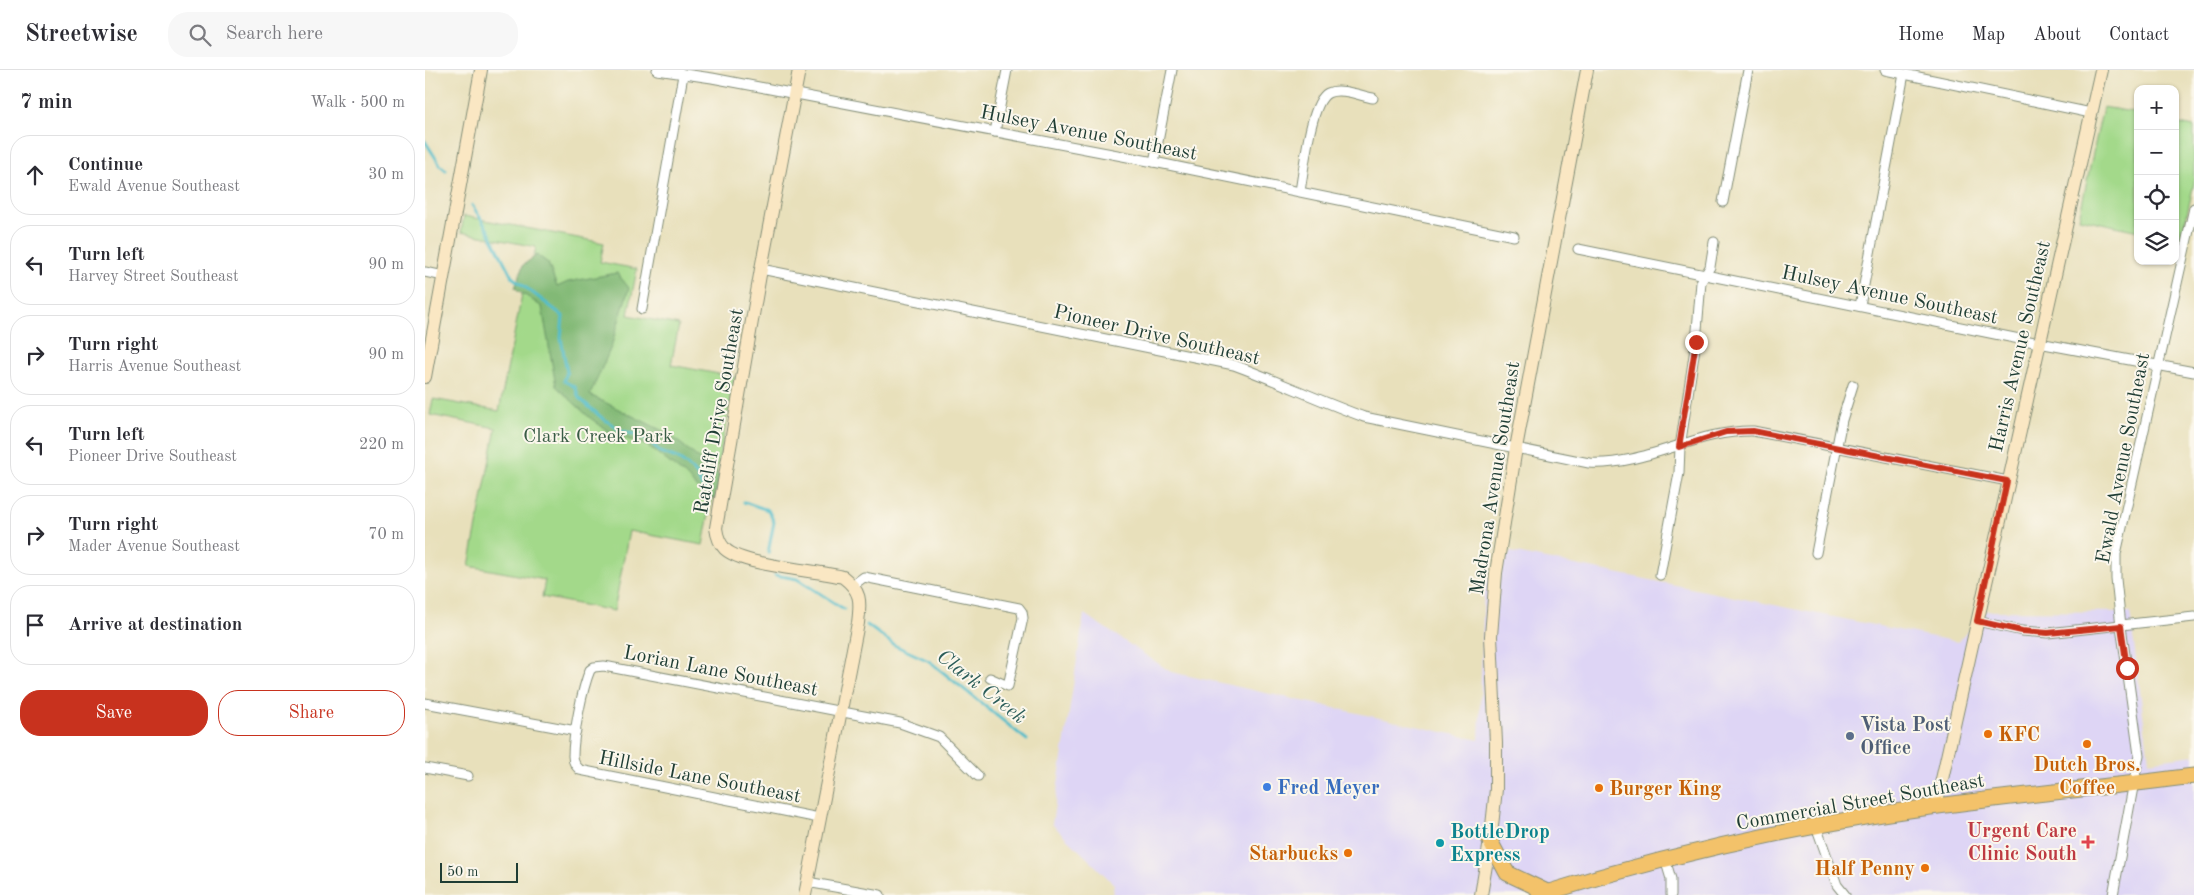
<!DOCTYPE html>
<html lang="en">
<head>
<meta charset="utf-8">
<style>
  body { margin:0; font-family:"Old Standard TT",serif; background:#f7f7f7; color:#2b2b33 }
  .controls { position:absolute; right:15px; top:15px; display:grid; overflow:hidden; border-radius:10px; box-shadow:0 1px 4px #0004 }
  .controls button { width:45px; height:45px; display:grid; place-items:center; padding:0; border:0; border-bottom:1px solid #e1e1e2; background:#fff; color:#2b2b33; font:25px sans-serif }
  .scale { position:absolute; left:15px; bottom:12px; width:78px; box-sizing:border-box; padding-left:5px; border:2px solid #1f3d34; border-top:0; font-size:14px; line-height:18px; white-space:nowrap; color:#1f3d34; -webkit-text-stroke:4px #fbf7ec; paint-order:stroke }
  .stop { position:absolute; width:15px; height:15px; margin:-11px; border:4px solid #c8321e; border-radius:50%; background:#fff }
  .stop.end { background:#c8321e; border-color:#fff; box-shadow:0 1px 5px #0008 }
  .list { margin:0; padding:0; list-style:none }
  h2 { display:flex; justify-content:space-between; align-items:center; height:65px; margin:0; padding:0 20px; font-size:21px }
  h2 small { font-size:16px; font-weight:400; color:#7c7c81 }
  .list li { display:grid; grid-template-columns:32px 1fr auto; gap:15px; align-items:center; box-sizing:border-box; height:80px; margin:0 10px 10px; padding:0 10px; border:1px solid #e1e1e2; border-radius:20px }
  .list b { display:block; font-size:19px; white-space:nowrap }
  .list p { margin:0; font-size:16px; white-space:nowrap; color:#7c7c81 }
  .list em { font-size:16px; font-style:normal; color:#7c7c81 }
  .actions { display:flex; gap:10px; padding:15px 20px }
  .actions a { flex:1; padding:11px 0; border:1px solid #c8321e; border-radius:20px; text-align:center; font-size:18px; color:#c8321e }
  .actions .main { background:#c8321e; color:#fff }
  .icon { flex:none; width:28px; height:28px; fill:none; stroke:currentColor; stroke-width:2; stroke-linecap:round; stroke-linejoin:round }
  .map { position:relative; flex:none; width:1769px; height:825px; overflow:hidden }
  header { display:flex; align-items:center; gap:30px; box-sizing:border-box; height:70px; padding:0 25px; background:#fff; border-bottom:1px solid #e1e1e2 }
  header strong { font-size:24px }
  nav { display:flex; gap:28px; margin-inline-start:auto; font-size:18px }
  .search { width:350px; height:45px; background:#f7f7f7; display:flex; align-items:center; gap:12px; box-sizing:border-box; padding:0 18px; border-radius:20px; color:#7c7c81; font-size:19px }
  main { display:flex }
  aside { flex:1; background:#fff }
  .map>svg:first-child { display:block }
  .built { fill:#ded5f5 }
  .green { fill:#a3d98a; stroke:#618b5f }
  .forest { fill:#82b976; stroke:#507b55 }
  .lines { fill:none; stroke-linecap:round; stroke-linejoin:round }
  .stream { stroke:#4fbcc9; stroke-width:3 }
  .street-casing { stroke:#848e78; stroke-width:11 }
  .secondary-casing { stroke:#848e78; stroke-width:14 }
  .primary-casing { stroke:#848e78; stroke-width:17 }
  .street { stroke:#fff; stroke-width:9 }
  .secondary { stroke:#fae7c3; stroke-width:12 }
  .primary { stroke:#f3c26a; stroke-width:15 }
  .route { stroke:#c8321e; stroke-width:6 }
  .food-dot { fill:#e8710a; stroke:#fbf7ec; stroke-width:2 }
  .service-dot { fill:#5c6f8a; stroke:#fbf7ec; stroke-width:2 }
  .shop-dot { fill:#3f7fe0; stroke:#fbf7ec; stroke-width:2 }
  .health-dot { fill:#e0444e; stroke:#fbf7ec; stroke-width:2 }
  .culture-dot { fill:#0f9aa8; stroke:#fbf7ec; stroke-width:2 }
  .labels { text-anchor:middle; stroke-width:4; stroke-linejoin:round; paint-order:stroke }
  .street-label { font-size:20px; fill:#1f3d34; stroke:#fbf7ec }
  .park-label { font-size:20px; fill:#395c45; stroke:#fbf7ec }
  .service-label { font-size:20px; font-weight:bold; fill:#4e5e75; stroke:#fbf7ec; text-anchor:start }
  .food-label { font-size:20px; font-weight:bold; fill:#c56008; stroke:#fbf7ec; text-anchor:start }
  .shop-label { font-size:20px; font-weight:bold; fill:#366cbe; stroke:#fbf7ec; text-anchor:start }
  .health-label { font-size:20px; font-weight:bold; fill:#be3a42; stroke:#fbf7ec; text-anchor:end }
  .culture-label { font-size:20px; font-weight:bold; fill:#0d838f; stroke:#fbf7ec; text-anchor:start }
  .water-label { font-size:21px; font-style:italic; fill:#2b5d59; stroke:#fbf7ec }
</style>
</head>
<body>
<header>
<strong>Streetwise</strong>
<div class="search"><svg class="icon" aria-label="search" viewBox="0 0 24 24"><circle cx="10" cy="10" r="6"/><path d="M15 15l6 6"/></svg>Search here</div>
<nav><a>Home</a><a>Map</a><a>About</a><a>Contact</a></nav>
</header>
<main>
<aside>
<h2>7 min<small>Walk · 500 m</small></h2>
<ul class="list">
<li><svg class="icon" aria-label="ahead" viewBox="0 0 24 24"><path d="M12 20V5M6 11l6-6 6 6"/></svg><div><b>Continue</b><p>Ewald Avenue Southeast</p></div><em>30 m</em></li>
<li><svg class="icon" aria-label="left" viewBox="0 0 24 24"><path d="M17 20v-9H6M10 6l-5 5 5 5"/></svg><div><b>Turn left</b><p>Harvey Street Southeast</p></div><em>90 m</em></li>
<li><svg class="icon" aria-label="right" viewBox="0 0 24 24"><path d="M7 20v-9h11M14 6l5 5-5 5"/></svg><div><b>Turn right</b><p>Harris Avenue Southeast</p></div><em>90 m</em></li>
<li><svg class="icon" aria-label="left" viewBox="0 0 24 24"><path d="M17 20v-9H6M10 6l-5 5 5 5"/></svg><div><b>Turn left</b><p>Pioneer Drive Southeast</p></div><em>220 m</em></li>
<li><svg class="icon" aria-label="right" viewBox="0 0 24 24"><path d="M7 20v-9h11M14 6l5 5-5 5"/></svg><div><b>Turn right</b><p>Mader Avenue Southeast</p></div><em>70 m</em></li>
<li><svg class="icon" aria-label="arrive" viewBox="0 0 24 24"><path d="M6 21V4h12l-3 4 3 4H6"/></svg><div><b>Arrive at destination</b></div></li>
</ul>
<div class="actions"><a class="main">Save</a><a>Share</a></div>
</aside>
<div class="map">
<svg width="1769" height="825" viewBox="0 0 1769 825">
  <rect width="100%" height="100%" fill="#fbf7ec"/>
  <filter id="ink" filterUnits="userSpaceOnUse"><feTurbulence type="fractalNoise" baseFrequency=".02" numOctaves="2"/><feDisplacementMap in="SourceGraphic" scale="10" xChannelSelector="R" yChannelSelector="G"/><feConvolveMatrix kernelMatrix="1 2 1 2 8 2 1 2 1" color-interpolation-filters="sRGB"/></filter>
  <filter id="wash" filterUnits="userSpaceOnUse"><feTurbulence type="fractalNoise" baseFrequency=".0096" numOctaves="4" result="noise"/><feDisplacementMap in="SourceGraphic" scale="20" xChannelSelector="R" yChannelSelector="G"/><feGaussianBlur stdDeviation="1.12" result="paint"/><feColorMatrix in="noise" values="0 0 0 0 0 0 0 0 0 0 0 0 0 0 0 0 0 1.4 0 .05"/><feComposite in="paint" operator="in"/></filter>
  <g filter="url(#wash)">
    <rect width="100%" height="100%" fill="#e8e0bb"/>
    <!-- built -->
    <polygon class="built" points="1086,482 1533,572 1561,541 1705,542 1724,691 1769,685 1769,825 687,825 689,814 627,754 659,544 746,602 1054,670 1059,514"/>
    <!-- green -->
    <g class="green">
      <polygon points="1678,37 1713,43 1713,161 1654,148"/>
      <polygon points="1750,53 1769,57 1769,113 1756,171 1750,169"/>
      <polygon points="39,146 179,173 175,192 212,199 203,245 254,255 246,295 310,307 278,475 204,461 189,541 117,527 120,510 44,496 71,358 5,345 8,329 74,341 98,219 102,220 111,177 36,162"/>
    </g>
    <!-- forest -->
    <polygon class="forest" points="112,185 123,193 132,217 143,212 192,203 204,218 186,277 165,325 244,364 295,406 290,429 278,424 260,405 223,376 187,364 164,347 131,316 117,237 90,218 98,195"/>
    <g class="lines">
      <!-- stream -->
      <g class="stream">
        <polyline points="0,71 15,95 21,100"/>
        <polyline points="47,135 63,160 87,207 138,246 136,268 142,302 139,311 150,317 154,328 176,347 195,360 223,369 235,382 252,388 263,396 272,405 276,415 280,418"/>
        <polyline points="319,432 343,440 349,452 343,483"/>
        <polyline points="350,505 372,509 419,539"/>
        <polyline points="442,555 469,575 504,591 602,670"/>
      </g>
    </g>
  </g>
  <g filter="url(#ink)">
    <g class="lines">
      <defs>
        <g id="street">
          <polyline points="232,0 287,8 729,92 1089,166"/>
          <polyline points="1460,0 1666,43"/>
          <polyline points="570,62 582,0"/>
          <polyline points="729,92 747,0"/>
          <path d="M875 121C879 100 885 32 903 23 915 17 936 26 948 28"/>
          <polyline points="1298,132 1323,0"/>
          <polyline points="1153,179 1614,273 1769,302"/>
          <path d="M336 199 809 295C853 311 895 331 939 347L1164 393C1222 396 1271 360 1328 361L1583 411"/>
          <polyline points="0,202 19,206"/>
          <polyline points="1435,236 1479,4"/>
          <polyline points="217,239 258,5"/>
          <polyline points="1391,483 1417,350 1428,315"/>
          <polyline points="1235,505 1254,403 1255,377 1271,272 1276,212 1285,197 1289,172"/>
          <polyline points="428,515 439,507 594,538 597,542 598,548 583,616 565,608"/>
          <polyline points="1552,551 1597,561 1623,563 1769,547"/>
          <polyline points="0,633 151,661"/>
          <polyline points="0,698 43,706"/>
          <path d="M394 748 155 700C151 696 148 693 148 686 148 666 157 619 165 600L169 597 179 596 475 653 514 667 553 706"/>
          <polyline points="1391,756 1412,815 1420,825"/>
          <polyline points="1240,789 1246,809 1246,825"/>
          <polyline points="382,812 455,825"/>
          <polyline points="1688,825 1714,685 1696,556 1691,509 1691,484 1769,138"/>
        </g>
        <g id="secondary">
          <path d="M374 0 336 199 291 458C292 466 294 473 300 479 318 496 391 500 418 507 436 521 436 530 433 553L380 825"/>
          <polyline points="0,307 56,0"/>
          <polyline points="1511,736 1676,0"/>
          <polyline points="1056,825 1066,765 1071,719 1071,673 1066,566 1071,503 1091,378 1162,0"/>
        </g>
        <g id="primary">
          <polyline points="1065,771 1082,803 1122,822"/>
          <path d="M1114 825C1223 791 1333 765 1445 746 1553 728 1661 720 1769 706"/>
        </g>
      </defs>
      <!-- street casing -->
      <use href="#street" class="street-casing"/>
      <!-- secondary casing -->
      <use href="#secondary" class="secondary-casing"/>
      <!-- primary casing -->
      <use href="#primary" class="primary-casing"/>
      <!-- street -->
      <use href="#street" class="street"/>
      <!-- secondary -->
      <use href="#secondary" class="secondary"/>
      <!-- primary -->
      <use href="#primary" class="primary"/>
    </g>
  </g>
  <g class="lines" filter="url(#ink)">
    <!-- route -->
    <polyline class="route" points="1271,272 1254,377 1301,362 1328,361 1582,411 1552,551 1597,561 1623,563 1696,556 1702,598"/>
  </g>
  <!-- markers -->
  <g class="food-dot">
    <circle cx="1563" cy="664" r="5"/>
    <circle cx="1662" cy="674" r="5"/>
    <circle cx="1174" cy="718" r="5"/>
    <circle cx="923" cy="783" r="5"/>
    <circle cx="1500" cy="798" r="5"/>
  </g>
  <circle class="service-dot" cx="1425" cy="666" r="5"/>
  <circle class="shop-dot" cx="842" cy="717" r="5"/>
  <path class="health-dot" d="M1660.5 764.5h5v5h5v5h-5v5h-5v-5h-5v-5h5z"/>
  <circle class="culture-dot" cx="1015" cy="773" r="5"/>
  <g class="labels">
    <!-- street labels -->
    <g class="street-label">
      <text transform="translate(664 62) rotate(11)" y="7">Hulsey Avenue Southeast</text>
      <text transform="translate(1465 224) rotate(12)" y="7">Hulsey Avenue Southeast</text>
      <text transform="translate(732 264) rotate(13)" y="7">Pioneer Drive Southeast</text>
      <text transform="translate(1594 276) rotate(-77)" y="7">Harris Avenue Southeast</text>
      <text transform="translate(293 341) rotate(-80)" y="7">Ratcliff Drive Southeast</text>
      <text transform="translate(1697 388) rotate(-79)" y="7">Ewald Avenue Southeast</text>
      <text transform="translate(1069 408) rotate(-81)" y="7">Madrona Avenue Southeast</text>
      <text transform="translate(296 600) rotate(11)" y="7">Lorian Lane Southeast</text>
      <text transform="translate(275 706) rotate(11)" y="7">Hillside Lane Southeast</text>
      <text transform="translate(1435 731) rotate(-10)" y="7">Commercial Street Southeast</text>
    </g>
    <!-- park labels -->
    <g class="park-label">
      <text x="173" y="372">Clark Creek Park</text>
    </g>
    <!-- service labels -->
    <g class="service-label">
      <text x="1435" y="661">Vista Post<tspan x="1435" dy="23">Office</tspan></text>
    </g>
    <!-- food labels -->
    <g class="food-label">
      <text x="1573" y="671">KFC</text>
      <text x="1662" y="701" text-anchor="middle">Dutch Bros.<tspan x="1662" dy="23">Coffee</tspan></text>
      <text x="1184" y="725">Burger King</text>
      <text x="913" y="790" text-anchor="end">Starbucks</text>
      <text x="1490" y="805" text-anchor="end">Half Penny</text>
    </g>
    <!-- shop labels -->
    <g class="shop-label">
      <text x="852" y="724">Fred Meyer</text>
    </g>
    <!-- health labels -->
    <g class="health-label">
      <text x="1652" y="767">Urgent Care<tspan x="1652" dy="23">Clinic South</tspan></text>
    </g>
    <!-- culture labels -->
    <g class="culture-label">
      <text x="1025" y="768">BottleDrop<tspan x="1025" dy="23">Express</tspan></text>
    </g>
    <!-- water labels -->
    <g class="water-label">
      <text transform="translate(557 616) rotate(38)" y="7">Clark Creek</text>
    </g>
  </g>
</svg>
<div class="controls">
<button>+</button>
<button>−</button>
<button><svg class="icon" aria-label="locate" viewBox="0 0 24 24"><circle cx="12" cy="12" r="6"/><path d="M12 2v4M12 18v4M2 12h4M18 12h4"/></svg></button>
<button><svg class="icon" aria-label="layers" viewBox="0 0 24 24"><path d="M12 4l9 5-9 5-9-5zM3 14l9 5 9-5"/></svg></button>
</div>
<div class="scale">50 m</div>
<div class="stop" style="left:1702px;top:598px"></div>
<div class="stop end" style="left:1271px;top:272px"></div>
</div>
</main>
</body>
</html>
